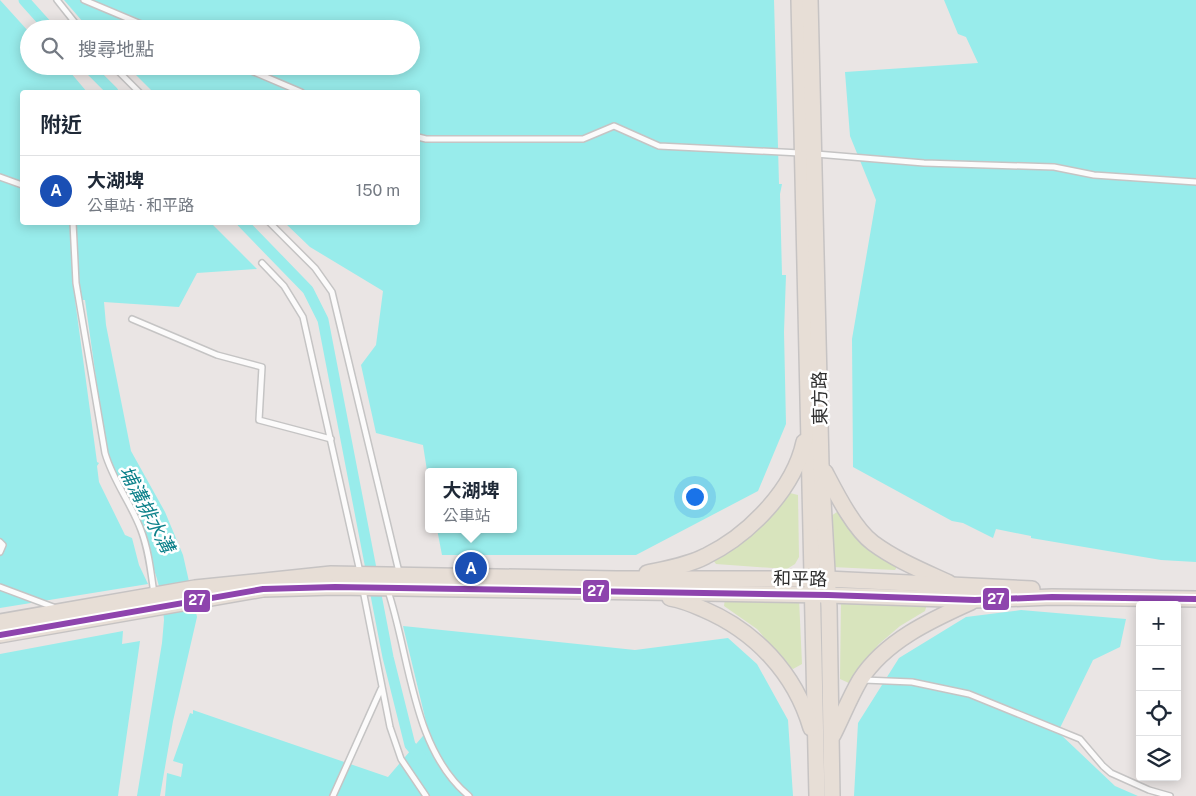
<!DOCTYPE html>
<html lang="zh-TW">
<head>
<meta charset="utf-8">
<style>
  body { margin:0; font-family:"Public Sans","Noto Sans TC",sans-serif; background:#f6f6f7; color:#1f2937 }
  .controls { position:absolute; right:15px; bottom:15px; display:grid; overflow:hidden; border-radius:5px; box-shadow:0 2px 12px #0003 }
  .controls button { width:45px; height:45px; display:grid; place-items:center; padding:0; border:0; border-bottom:1px solid #e0e1e3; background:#fff; color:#1f2937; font:25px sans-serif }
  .you { position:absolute; left:694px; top:496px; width:18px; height:18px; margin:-12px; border:4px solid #fff; border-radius:50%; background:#1a73e8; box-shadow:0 0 0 8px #1a73e833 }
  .badge { display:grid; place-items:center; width:32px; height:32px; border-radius:50%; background:#6f6d6d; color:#fff; font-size:16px; font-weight:700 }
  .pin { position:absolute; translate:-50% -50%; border:2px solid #fff; box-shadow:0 1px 5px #0006 }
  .popup { position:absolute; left:425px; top:468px; width:92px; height:65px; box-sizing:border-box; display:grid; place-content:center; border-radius:5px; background:#fff; filter:drop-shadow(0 1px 4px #0005); font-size:16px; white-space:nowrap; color:#747a83 }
  .popup b { font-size:19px; color:#1f2937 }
  .popup::after { content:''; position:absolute; left:50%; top:100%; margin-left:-10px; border:10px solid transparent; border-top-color:#fff }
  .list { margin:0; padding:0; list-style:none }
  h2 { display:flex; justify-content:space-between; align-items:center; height:65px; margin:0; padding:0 20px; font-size:21px }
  h2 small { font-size:16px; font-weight:400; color:#747a83 }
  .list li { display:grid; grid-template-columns:32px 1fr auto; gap:15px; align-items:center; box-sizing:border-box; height:70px; padding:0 20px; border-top:1px solid #e0e1e3 }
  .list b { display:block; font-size:19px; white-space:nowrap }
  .list p { margin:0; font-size:16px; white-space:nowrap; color:#747a83 }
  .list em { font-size:16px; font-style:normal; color:#747a83 }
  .icon { flex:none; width:28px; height:28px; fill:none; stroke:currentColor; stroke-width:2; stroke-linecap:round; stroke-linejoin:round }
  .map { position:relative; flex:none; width:1196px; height:796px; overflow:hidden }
  .search { position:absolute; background:#fff; box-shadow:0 2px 12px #0003; left:20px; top:20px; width:400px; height:55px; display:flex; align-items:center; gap:12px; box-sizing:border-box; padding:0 18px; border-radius:28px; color:#747a83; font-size:19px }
  .panel { position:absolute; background:#fff; box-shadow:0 2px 12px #0003; left:20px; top:90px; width:400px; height:135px; border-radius:5px }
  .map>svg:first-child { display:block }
  .green { fill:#d8e4bd }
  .water { fill:#98eceb }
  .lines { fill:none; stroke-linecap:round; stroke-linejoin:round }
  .canal { stroke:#98eceb; stroke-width:11 }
  .service-casing { stroke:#c5c4c4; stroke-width:8 }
  .primary-casing { stroke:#c6c3c3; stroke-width:18 }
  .service { stroke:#fcfbfb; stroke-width:5 }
  .primary { stroke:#e7ded6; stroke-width:15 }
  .bus-1-casing { stroke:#fff; stroke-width:10 }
  .bus-1 { stroke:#8e44ad; stroke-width:6 }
  .labels { text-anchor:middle; stroke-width:5; stroke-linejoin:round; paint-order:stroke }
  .street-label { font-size:18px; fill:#2d2d2d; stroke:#fff }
  .water-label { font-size:19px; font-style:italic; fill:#0e828b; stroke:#fff }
  .line-badge { stroke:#fff; stroke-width:2 }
  .badge-label { font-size:14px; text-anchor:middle; font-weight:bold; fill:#fff }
</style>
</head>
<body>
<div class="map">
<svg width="1196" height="796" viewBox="0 0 1196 796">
  <rect width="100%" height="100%" fill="#eae5e4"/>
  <!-- green -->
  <g class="green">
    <polygon points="790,493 798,495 799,557 795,564 787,569 716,564 713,560"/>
    <polygon points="837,512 865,542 899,564 895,570 832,567 831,516"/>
    <polygon points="725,598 799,599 802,664 793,669 788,666 757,629 724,606"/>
    <polygon points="841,600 927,604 925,611 900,626 879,644 862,664 851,684 840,679"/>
  </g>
  <!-- water -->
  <g class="water">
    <polygon points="0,0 29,32 29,66 65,66 87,92 22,92 22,222 211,223 257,269 197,273 179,307 104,302 106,325 131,451 165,512 183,555 197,617 173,721 160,796 137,796 162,643 164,620 162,597 157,579 142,531 109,460 105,442 85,300 75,300 97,462 99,463 97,466 99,482 125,535 132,538 139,565 148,584 0,608"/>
    <polygon points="64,0 774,0 779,184 782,184 780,194 782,275 786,275 784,332 786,424 758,491 636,555 442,555 437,529 514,529 514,472 428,472 428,477 423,445 376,433 361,365 376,345 383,291 310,247 285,223 418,222 418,92 153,92 127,66 411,66 411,29 89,29"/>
    <polygon points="944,0 1196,0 1196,562 1161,560 1031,538 1031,536 996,529 993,538 963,523 952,521 853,467 852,339 876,200 850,136 845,72 978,63 966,37 958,34"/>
    <polygon points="1021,610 1126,619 1120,647 1093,660 1058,732 1115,786 1138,796 854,796 858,723 899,658 966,617"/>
    <polygon points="403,626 635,650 728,638 757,664 788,720 793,796 165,796 167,773 181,777 183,764 173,761 190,713 193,714 193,710 388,777 428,730"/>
    <polygon points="123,631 122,644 140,641 118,796 0,796 0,654"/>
  </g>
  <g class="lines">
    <!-- canal -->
    <g class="canal">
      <polyline points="24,0 50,29"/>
      <polyline points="87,66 113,92"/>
      <polyline points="242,222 308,290 323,320 388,657 410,745 422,759"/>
    </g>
    <defs>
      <g id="service">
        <polyline points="57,0 80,29"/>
        <polyline points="84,0 153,29"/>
        <polyline points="113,66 139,92"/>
        <polyline points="240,66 301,92"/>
        <polyline points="418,137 426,139 583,139 614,126 659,146 800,153"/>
        <polyline points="816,154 924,163 1054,167 1094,175 1196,182"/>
        <polyline points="0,177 22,185"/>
        <path d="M73 222 76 283 105 453C113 481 131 503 141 530 149 551 151 573 154 594"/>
        <polyline points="269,222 315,268 332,292 399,572"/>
        <polyline points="262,263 284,286 303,317 360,572"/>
        <polyline points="132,319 217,355 262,367 259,420 331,439"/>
        <polyline points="0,542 3,545 0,552"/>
        <polyline points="0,587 56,608"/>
        <polyline points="363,590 390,727 401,759 426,796"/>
        <path d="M388 591C410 656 412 749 469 796"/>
        <polyline points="864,680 912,682 969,694 1080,739 1103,766 1111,773 1149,790 1170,796"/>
        <polyline points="333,796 381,689"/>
      </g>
      <g id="primary">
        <polyline points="799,0 817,796"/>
        <polyline points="810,0 821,465 829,607 832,796"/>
        <path d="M825 472C836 493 854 529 873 543 896 560 923 571 949 583"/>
        <path d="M647 573C666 569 689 565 706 556 749 535 794 489 804 442"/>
        <path d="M670 598C681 600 692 604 703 609 755 631 795 673 811 728"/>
        <polyline points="0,622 195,588 331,574 616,579 827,579 1032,589"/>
        <polyline points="0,635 263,589 335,587 828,595 975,600 1052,597 1196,599"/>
        <path d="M833 735C842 717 850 697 860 680 885 641 931 620 971 602"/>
      </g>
    </defs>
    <!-- service casing -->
    <use href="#service" class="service-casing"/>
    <!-- primary casing -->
    <use href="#primary" class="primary-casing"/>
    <!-- service -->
    <use href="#service" class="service"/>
    <!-- primary -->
    <use href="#primary" class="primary"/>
    <defs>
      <polyline id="bus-1" points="0,635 263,589 335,587 828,595 975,600 1052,597 1196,599"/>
    </defs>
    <!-- bus-1 casing -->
    <use href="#bus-1" class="bus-1-casing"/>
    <!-- bus-1 -->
    <use href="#bus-1" class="bus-1"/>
  </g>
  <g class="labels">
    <!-- street labels -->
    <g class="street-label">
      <text transform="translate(820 398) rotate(-91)" y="6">東方路</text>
      <text transform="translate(800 579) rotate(1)" y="6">和平路</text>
    </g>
    <!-- water labels -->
    <g class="water-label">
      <text transform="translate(147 509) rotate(62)" y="7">埔溝排水溝</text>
    </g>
  </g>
  <g class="line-badge">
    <rect x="582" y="579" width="28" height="24" rx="5" fill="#8e44ad"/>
    <rect x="982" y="587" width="28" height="24" rx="5" fill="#8e44ad"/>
    <rect x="183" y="589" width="28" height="24" rx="5" fill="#8e44ad"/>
  </g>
  <g class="badge-label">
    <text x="596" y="596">27</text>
    <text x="996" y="604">27</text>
    <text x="197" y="605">27</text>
  </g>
</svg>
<div class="controls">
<button>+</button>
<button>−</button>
<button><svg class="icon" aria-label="locate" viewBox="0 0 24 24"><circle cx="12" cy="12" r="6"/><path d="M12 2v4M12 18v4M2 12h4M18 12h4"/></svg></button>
<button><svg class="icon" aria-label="layers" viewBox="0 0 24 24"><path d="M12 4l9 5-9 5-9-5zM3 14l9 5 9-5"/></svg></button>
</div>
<div class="you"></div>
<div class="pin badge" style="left:471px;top:568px;background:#1a4fb4">A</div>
<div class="popup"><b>大湖埤</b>公車站</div>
<div class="search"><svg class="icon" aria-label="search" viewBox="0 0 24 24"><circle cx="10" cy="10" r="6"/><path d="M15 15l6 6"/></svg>搜尋地點</div>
<section class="panel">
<h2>附近<small></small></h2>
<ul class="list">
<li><span class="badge" style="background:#1a4fb4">A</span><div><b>大湖埤</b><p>公車站 · 和平路</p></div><em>150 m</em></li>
</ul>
</section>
</div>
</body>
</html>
